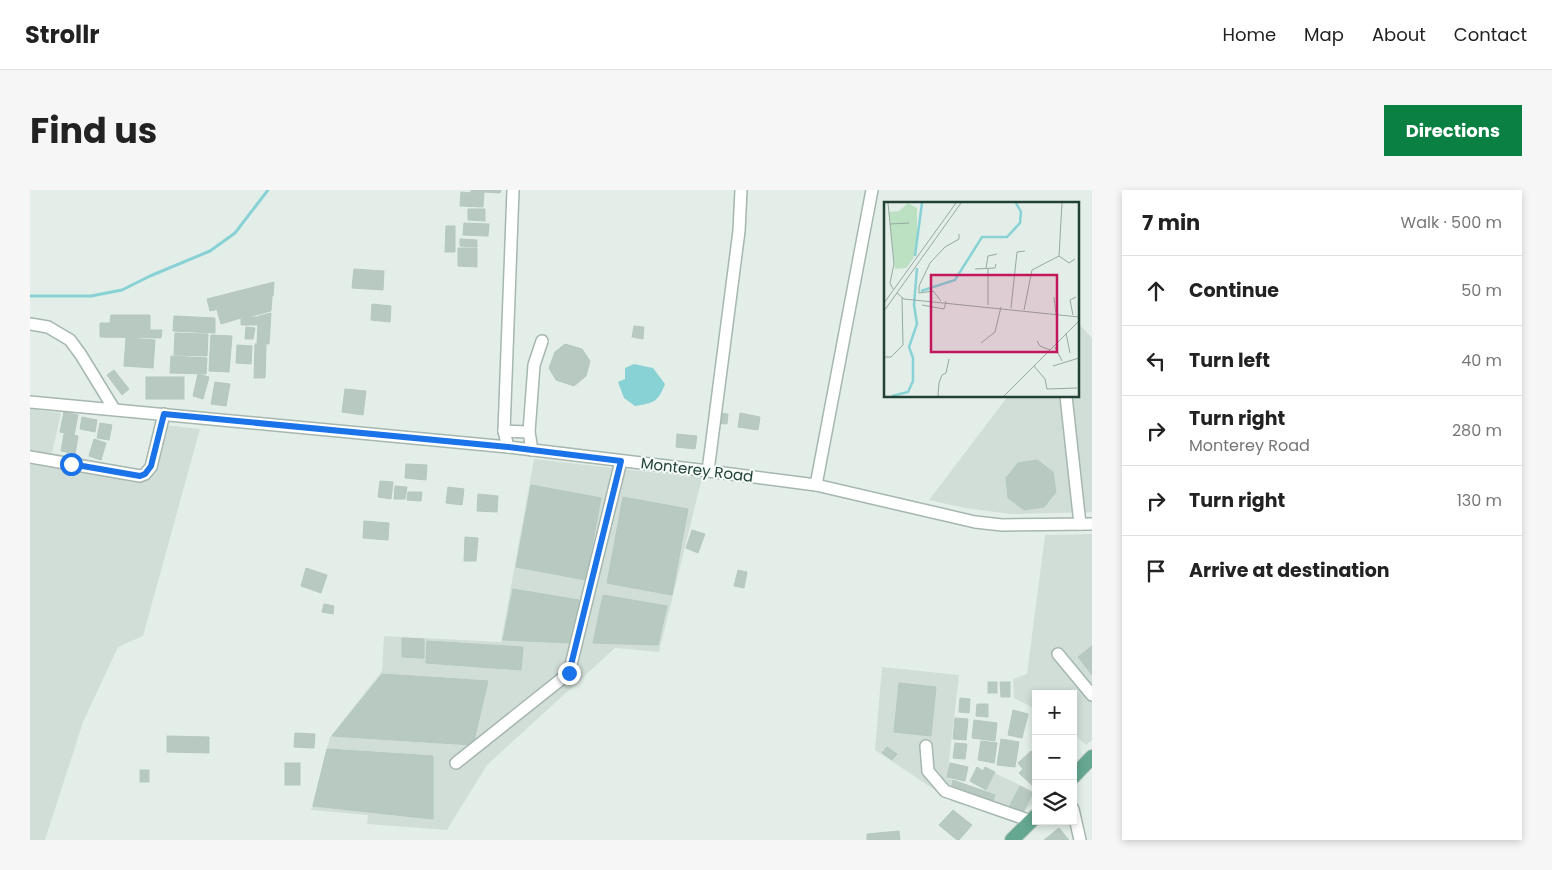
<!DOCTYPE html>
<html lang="en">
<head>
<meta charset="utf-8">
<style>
  body { margin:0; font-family:Poppins,sans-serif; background:#f6f6f6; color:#222 }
  .controls { position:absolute; right:15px; bottom:15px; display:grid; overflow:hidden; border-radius:0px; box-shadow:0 2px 8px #0003 }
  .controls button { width:45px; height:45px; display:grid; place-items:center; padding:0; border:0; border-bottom:1px solid #e0e0e0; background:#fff; color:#222; font:25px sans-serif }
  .stop { position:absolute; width:15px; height:15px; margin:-11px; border:4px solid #1a73e8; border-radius:50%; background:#fff }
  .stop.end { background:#1a73e8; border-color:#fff; box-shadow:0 1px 5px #0008 }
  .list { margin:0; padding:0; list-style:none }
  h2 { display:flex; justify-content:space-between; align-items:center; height:65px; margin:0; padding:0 20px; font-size:21px }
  h2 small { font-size:16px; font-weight:400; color:#767676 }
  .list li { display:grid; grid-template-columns:32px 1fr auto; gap:15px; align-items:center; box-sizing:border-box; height:70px; padding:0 20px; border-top:1px solid #e0e0e0 }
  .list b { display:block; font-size:19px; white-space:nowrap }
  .list p { margin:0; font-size:16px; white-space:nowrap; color:#767676 }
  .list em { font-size:16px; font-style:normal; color:#767676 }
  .icon { flex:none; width:28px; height:28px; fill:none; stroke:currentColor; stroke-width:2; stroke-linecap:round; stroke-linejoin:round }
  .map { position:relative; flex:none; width:1062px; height:650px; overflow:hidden; border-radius:0px }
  header { display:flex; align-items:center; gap:30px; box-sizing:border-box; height:70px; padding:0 25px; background:#fff; border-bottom:1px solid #e0e0e0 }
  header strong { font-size:24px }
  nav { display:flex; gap:28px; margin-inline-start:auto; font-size:18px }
  .intro { display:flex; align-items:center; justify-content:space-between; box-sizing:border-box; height:120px; padding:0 30px }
  h1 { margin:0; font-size:35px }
  .button { padding:12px 22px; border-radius:0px; background:#0b8043; color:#fff; font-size:18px; font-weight:700 }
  main { display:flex; gap:30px; padding:0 30px }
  aside { flex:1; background:#fff; border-radius:0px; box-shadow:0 2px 8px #0003 }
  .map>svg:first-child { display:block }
  .built { fill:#d1ded7 }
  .water { fill:#88d2d6 }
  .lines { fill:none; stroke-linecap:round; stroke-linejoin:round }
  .stream { stroke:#88d2d6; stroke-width:3 }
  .building { fill:#b8c9c1; stroke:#b5c8bf }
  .minor-casing { stroke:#a5b7af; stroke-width:14 }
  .major-casing { stroke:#c1cac7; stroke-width:16 }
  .minor { stroke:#fff; stroke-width:11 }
  .major { stroke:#65a790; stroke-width:14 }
  .route { stroke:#1a73e8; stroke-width:6 }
  .labels { text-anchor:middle; stroke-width:4; stroke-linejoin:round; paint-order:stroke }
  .street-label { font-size:15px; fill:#214136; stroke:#f4faf7 }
  .inset-river { fill:none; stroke:#88d2d6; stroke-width:2.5 }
  .inset-road { fill:none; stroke:#95a9a1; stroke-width:1 }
  .view { fill:#c2185b; fill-opacity:0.15; stroke:#c2185b; stroke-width:2.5 }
  .inset-edge { fill:none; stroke:#214136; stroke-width:2.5 }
</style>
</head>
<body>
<header>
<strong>Strollr</strong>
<nav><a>Home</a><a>Map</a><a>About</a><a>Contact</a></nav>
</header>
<div class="intro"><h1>Find us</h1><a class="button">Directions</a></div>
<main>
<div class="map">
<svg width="1062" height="650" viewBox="0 0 1062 650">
  <rect width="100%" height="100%" fill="#e3eee8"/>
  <!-- built -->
  <g class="built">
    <polygon points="1048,133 1062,148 1062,322 981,324 935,318 899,310 978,206 1048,206"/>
    <polygon points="0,219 31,223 22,263 115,280 125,234 170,239 113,446 88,457 53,532 15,650 0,650"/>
    <polygon points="504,269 672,288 629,462 585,458 457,575 417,640 337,634 338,625 281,620 300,547 352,481 354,446 471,452"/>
    <polygon points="1062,344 1062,550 1056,555 1043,543 1043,504 1006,504 1006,519 984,508 983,489 997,484 1015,345"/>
    <polygon points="852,477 929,485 917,588 956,601 965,583 1006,603 1006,609 988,629 923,612 845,560"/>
  </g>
  <!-- water -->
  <path class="water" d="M604 174 623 178 635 194C628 212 624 213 605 216L594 208 588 192 595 189V178Z"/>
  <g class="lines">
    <!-- stream -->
    <polyline class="stream" points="0,106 61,106 92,100 120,86 180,61 205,43 238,0"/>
  </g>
  <!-- building -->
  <g class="building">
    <polygon points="441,0 471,0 470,3 454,2 453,17 430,16 431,2 441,3"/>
    <polygon points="438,19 455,19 455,31 438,30"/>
    <polygon points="434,33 459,34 458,46 433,45"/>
    <polygon points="416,36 425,36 425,62 415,62"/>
    <polygon points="430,49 447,50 447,57 430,56"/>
    <polygon points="428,58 447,58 447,77 428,76"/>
    <polygon points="324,79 354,81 353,100 322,98"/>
    <polygon points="244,92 243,106 180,121 177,109"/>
    <polygon points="242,107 241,121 218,127 228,127 229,126 241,123 239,154 227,154 228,135 211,135 211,128 191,134 187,120"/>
    <polygon points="342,114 361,116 360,132 341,130"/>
    <polygon points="81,125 120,125 120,140 132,140 131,148 70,147 70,133 80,133"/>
    <polygon points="144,126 185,128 185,143 143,141"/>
    <polygon points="604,136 614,137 613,149 602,147"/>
    <polygon points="216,137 225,138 223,149 215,149"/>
    <polygon points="145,143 178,144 177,166 144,165"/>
    <polygon points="181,145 202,146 199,182 179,181"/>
    <polygon points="96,148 125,150 123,178 94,176"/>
    <polygon points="225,154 236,155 235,188 224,188"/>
    <polygon points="535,154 552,159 560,171 556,186 544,196 526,190 519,178 525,162"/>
    <polygon points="207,155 222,156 221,174 206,173"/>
    <polygon points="141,166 177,168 176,184 140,183"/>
    <polygon points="84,180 99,199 92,205 77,185"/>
    <polygon points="168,184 179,187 173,209 163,206"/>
    <rect x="116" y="187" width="38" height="22"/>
    <polygon points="185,192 200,194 196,216 181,214"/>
    <polygon points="315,199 336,201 333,225 312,222"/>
    <polygon points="34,222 48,225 44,245 30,242"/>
    <polygon points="686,223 698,224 697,234 685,233"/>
    <polygon points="710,223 730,227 728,240 708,237"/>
    <polygon points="52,227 67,230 65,242 50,239"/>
    <polygon points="70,233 82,235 79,250 67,248"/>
    <polygon points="34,244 48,246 45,264 31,261"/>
    <polygon points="647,244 667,246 665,259 646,257"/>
    <polygon points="64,249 76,253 71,270 59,266"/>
    <polygon points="1007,270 1023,282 1026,302 1014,317 994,320 978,308 976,288 988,273"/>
    <polygon points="376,274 397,275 396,290 375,288"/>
    <polygon points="350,291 363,292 361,309 348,307"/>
    <polygon points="501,295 571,308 556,390 486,377"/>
    <polygon points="365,296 377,297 375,309 364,309"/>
    <polygon points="418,297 434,299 432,315 416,313"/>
    <polygon points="378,302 392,302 391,311 377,310"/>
    <polygon points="448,304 468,306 467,322 447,321"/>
    <polygon points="593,307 658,319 642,405 577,393"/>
    <polygon points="334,331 359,333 358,350 333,348"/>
    <polygon points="662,340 675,344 668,363 656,358"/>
    <polygon points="435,347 448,348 446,371 434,371"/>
    <polygon points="276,378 297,385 291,403 271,396"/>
    <polygon points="708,380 717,382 714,398 704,396"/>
    <polygon points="483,399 549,410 542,453 473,450"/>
    <polygon points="573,405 637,416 628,455 563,453"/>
    <polygon points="294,414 304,416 303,424 292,422"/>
    <polygon points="372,448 394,449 394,468 372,467"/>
    <polygon points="397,451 493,457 491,480 396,473"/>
    <polygon points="1062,456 1062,485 1048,467"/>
    <polygon points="352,484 458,491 443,555 302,546"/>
    <rect x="958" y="492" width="9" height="11"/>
    <polygon points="970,492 980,492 980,507 971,507"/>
    <polygon points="869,493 906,497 901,546 864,542"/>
    <polygon points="930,508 940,509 939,523 929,522"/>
    <polygon points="947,514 958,514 958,527 946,526"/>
    <polygon points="983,520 998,524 992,548 978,545"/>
    <polygon points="925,528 938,529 936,550 923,549"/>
    <polygon points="944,530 967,533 965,551 942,548"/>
    <polygon points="265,543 285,544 284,558 264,557"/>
    <polygon points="137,546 179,547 179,563 137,562"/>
    <polygon points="971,549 989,552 985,577 967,575"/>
    <polygon points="951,551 967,553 964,573 948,570"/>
    <polygon points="925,553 937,554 935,569 923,568"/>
    <polygon points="857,557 867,564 862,570 852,563"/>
    <polygon points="297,559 403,566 403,629 283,616"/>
    <polygon points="1001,561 1006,565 1006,599 989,583 993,579 988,573"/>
    <rect x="255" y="573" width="15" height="22"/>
    <polygon points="920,573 938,577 935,591 917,587"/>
    <polygon points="947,577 953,581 955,577 965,582 956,600 940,591"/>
    <rect x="110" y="580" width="9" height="12"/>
    <polygon points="923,590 965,605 962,613 921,601"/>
    <polygon points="990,596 1003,603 992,624 979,617"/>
    <polygon points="923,620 942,635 929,650 927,650 909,635"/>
    <polygon points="1029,638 1039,650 1014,650"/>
    <polygon points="869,641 870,650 837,650 837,644"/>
  </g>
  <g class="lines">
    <defs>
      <g id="minor">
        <polyline points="0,134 18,137 40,150 51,165 84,219"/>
        <polyline points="1036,206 1050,334"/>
        <polyline points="0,212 478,257 678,281 786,295 945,332 972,335 1062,334"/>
        <polyline points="474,241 499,242"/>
        <polyline points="478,257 474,241 483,0"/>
        <polyline points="502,260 499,242 504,175 512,151"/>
        <polyline points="0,267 110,286 115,284 121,277 134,224"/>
        <polyline points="678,281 709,41 711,0"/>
        <polyline points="786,295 842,0"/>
        <polyline points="1028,464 1062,505"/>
        <polyline points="896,556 898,581 915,601 1001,631"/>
        <polyline points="426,573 539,483 591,271"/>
        <polyline points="1043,619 1050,650"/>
      </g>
      <g id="major">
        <polyline points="1043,587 1062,567"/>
        <polyline points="982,650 1006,626"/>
      </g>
    </defs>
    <!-- minor casing -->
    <use href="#minor" class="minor-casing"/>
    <!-- major casing -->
    <use href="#major" class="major-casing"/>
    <!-- minor -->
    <use href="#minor" class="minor"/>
    <!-- major -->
    <use href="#major" class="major"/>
  </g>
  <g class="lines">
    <!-- route -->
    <polyline class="route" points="41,274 110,286 115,284 121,276 134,224 478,257 591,271 539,483"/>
  </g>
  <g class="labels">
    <!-- street labels -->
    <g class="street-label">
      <text transform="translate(667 280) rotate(7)" y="5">Monterey Road</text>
    </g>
  </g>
  <!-- overview -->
  <g transform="translate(854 12)">
    <rect width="195" height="195" fill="#e3eee8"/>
    <path d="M24 1 33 6V39L29 57 22 66 11 67 5 10 15 9Z" fill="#bbe0c2"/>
    <path class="inset-river" d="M31 54 38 1M37 89 71 78 98 35H123L136 21 137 10 132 1M8 194 24 190 29 179V156L25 145 33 122 30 103 33 66"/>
    <path class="inset-road" d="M4 1 10 62 6 81 9 87M6 22 25 21M175 54 185 61 191 57M102 66 104 54 113 52M91 67 111 66 112 62M13 91 20 97 195 115M170 95 172 112M57 99 49 89 35 91V84L46 61 61 45 75 37V32M0 101 72 1M38 103 60 107 62 99M104 103V66M127 106 133 50 141 49M140 108 148 68 175 54 178 1M0 109 77 1M189 113 186 98 192 95M182 131 186 151M153 139 156 144 166 148M97 141 111 130 117 105M171 145 178 159M0 155H7L19 143 18 96M150 164 161 177 163 187 193 186M169 164 195 156M54 194 55 181 58 173 62 171 65 157M120 194 195 119"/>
    <path class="view" d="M47 73H173V150H47Z"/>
    <rect width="195" height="195" class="inset-edge"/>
  </g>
</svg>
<div class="controls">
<button>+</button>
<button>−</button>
<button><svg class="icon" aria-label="layers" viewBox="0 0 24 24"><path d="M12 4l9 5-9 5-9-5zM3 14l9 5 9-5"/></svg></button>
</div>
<div class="stop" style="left:41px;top:274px"></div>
<div class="stop end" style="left:539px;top:483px"></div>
</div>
<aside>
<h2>7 min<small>Walk · 500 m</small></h2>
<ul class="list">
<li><svg class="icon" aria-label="ahead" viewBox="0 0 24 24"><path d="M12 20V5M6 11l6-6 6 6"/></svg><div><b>Continue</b></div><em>50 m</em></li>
<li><svg class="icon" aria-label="left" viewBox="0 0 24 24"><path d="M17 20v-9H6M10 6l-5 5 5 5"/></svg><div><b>Turn left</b></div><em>40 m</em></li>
<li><svg class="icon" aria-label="right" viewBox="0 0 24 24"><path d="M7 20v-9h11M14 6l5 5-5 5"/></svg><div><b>Turn right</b><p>Monterey Road</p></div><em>280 m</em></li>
<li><svg class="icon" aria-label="right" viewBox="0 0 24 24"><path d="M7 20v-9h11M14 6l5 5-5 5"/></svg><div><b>Turn right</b></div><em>130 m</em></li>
<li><svg class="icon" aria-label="arrive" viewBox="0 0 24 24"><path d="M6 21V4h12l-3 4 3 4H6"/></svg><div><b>Arrive at destination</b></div></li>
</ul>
</aside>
</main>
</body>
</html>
